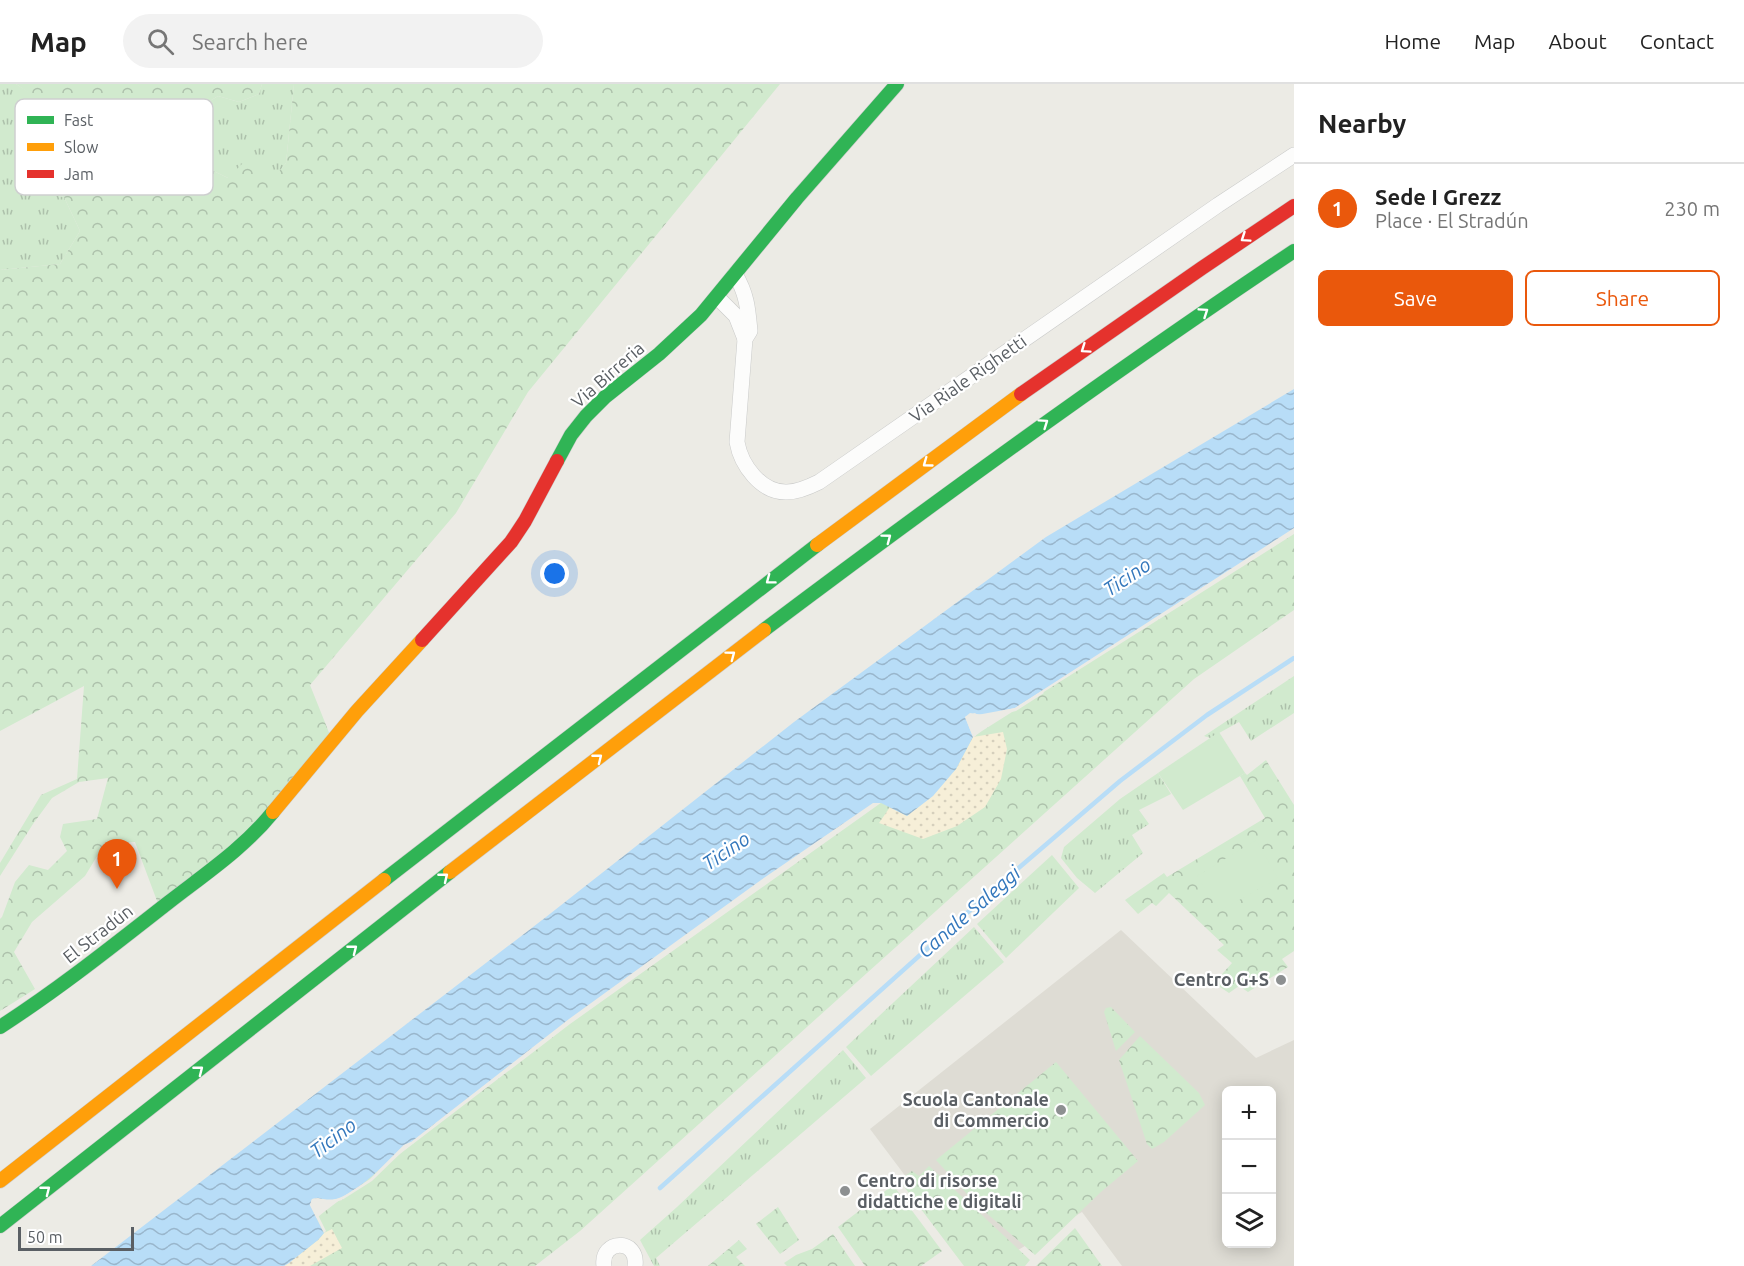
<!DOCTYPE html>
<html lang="en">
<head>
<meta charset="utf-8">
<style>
  body { margin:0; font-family:Ubuntu,sans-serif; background:#f2f2f2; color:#222 }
  .controls { position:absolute; right:18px; bottom:18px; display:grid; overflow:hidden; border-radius:9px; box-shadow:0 3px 15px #0003 }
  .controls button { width:54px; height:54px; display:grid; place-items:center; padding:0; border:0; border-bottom:2px solid #e0e0e0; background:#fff; color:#222; font:30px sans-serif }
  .scale { position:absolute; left:18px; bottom:15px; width:116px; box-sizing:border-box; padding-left:6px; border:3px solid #5a5f64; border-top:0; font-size:16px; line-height:21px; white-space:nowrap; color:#5a5f64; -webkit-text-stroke:4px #fff; paint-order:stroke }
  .you { position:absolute; left:555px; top:490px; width:21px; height:21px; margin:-15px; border:4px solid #fff; border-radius:50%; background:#1a73e8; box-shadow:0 0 0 9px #1a73e833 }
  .badge { display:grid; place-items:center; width:39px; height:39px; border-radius:50%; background:#ea580c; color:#fff; font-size:20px; font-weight:700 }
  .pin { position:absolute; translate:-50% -50px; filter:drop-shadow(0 2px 3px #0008) }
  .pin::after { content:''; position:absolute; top:32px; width:21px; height:18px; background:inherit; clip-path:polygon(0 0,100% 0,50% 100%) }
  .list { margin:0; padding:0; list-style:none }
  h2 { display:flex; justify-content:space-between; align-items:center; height:78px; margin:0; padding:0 24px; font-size:26px }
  h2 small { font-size:20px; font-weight:400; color:#767676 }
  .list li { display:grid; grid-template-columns:39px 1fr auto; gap:18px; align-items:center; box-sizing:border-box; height:90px; padding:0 24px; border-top:2px solid #e0e0e0 }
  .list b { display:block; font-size:22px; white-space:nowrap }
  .list p { margin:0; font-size:20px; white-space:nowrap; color:#767676 }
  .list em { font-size:20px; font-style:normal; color:#767676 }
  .actions { display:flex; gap:12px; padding:18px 24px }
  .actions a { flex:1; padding:14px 0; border:2px solid #ea580c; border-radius:9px; text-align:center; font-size:21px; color:#ea580c }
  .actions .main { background:#ea580c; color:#fff }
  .icon { flex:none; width:33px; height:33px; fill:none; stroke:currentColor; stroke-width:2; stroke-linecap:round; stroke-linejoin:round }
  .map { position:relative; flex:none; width:1294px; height:1182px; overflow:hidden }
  header { display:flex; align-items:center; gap:36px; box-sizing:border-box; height:84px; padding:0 30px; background:#fff; border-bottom:2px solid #e0e0e0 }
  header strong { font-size:28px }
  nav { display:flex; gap:33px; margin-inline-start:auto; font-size:21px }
  .search { width:420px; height:54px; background:#f2f2f2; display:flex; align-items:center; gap:15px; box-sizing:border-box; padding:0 21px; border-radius:33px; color:#767676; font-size:22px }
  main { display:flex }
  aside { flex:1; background:#fff }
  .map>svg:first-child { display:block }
  .education { fill:#dedcd4; fill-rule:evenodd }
  .grass { fill:url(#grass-tufts) }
  .forest { fill:url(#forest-crowns) }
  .sand { fill:url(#sand-dots) }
  .pitch { fill:#d1eace }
  .water { fill:url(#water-waves) }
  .pier { fill:#ecebe5 }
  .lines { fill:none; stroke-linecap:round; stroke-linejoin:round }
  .stream { stroke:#b8ddf7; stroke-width:4.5 }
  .street-casing { stroke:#c9cac9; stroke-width:16 }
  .fast-casing { stroke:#cacaca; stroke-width:15 }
  .slow-casing { stroke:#cacaca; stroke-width:15 }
  .jam-casing { stroke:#cacaca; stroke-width:15 }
  .street { stroke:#fcfcfb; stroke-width:15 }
  .fast { stroke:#30b455; stroke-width:14 }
  .slow { stroke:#ff9f0a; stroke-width:14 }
  .jam { stroke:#e5322d; stroke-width:14 }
  .oneway { stroke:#fff }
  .poi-dot { fill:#8d9091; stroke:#fff; stroke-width:2 }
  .labels { text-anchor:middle; stroke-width:4.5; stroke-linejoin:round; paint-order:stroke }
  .street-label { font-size:18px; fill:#5a5f64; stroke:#fff }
  .poi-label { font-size:18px; font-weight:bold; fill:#5a5f64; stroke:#fff; text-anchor:end }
  .water-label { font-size:20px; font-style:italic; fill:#3377bc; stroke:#fff }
  .key { fill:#fff; stroke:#cecfd0; stroke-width:1.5 }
  .key-label { font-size:16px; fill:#5a5f64 }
</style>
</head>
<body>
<header>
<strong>Map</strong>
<div class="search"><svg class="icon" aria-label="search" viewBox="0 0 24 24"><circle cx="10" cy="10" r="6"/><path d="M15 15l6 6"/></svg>Search here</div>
<nav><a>Home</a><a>Map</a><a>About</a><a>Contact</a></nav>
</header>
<main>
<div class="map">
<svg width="1294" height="1182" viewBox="0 0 1294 1182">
  <defs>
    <pattern id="grass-tufts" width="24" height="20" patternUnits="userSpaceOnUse" patternTransform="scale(1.5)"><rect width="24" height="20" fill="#d1eace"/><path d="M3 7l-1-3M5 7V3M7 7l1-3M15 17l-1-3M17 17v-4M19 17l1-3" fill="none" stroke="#adc1ab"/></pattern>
    <pattern id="forest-crowns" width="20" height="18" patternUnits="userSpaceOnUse" patternTransform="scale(1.5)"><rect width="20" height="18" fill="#d1eace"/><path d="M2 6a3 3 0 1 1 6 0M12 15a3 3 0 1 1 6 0" fill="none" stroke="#adc1ab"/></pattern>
    <pattern id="sand-dots" width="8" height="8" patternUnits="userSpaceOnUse" patternTransform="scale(1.5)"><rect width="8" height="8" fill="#f6efd8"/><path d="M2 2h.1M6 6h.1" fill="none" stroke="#d5cfbc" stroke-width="1.8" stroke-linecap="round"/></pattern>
    <pattern id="water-waves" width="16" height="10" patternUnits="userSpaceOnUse" patternTransform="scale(1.5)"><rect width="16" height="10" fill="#b8ddf7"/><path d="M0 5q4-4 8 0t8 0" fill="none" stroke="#99b6cc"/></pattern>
  </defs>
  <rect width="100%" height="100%" fill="#ecebe5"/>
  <!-- education -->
  <path class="education" d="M1121 846 1256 974 1294 956V1182H1122L1082 1128 991 1182H973L870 1045ZM1226 1006H1272V1160H1226Z"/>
  <!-- grass -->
  <g class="grass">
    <polygon points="0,0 16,0 49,21 42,59 20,105 64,113 80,147 60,180 0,186"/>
    <path d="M262 0H294L286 79 274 95 228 94 170 66C176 35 194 27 218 12L239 18 259 10Z"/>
    <polygon points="1294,592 1294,629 1251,657 1239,638 1210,654 1204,652"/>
    <polygon points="1158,689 1171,710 1139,726 1149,740 1132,751 1143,769 1095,809 1077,794 1061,774 1064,763 1120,715"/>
    <polygon points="1052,771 1079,804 1006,874 977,840"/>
    <polygon points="974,843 1004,878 871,992 846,963"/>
    <polygon points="843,966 866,994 656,1174 660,1182 654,1182 640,1156 677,1123"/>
  </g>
  <!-- forest -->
  <g class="forest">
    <path d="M16 0H262L259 10 239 18 218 12C194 27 176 35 170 66L228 94 246 76 273 95 286 79 294 0H780L528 308 456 429 310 601 332 656 275 728 160 825 135 758 105 759 85 792 32 838 14 868 35 905 0 927V835L2 833 15 798 29 781 48 786 67 767 60 753 63 740 97 735 108 694 79 698 52 714 33 740 0 792V779L41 711 77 695 84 602 0 647V186L60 180 80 147 64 113 19 105 42 59 48 22Z"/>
    <polygon points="1294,450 1294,526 1194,595 580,1147 535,1182 257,1182 324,1128 570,940 982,647"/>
    <polygon points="1266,676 1294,721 1294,867 1282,875 1288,883 1248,908 1239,902 1229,909 1214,899 1232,879 1217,866 1224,861 1169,809 1156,822 1152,819 1138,830 1125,816 1164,789 1167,793 1265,734 1240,692 1245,689 1247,691"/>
    <polygon points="1111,923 1135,948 1116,967 1104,928 1106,924"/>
    <polygon points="1140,952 1199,1009 1205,1021 1164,1058 1152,1065 1147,1060 1119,976"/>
    <polygon points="1056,978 1138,1077 1102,1107 1035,1171 977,1121 936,1076"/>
    <polygon points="929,1082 1030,1176 1025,1182 964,1182 899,1096 912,1087 919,1092"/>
    <polygon points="893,1101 942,1167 921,1182 865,1182 838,1143"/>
    <polygon points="778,1123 799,1156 780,1170 756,1140"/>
    <polygon points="1075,1144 1102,1182 1036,1182"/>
    <polygon points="833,1150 855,1182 787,1182 784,1179 796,1171 812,1165"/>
    <polygon points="739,1156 747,1165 736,1173 745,1182 708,1182"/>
  </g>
  <!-- sand -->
  <g class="sand">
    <polygon points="1003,648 1007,665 1001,695 985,723 957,742 923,755 879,739 890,723 907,732 956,685 973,653"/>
    <polygon points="332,1145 342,1164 310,1182 284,1182 318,1156 324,1149"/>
  </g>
  <!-- pitch -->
  <g class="pitch">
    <polygon points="1219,648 1245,689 1183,726 1158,689"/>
    <polygon points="1256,756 1278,794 1220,827 1197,792"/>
  </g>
  <!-- water -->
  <path class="water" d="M1294 305V444L1015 624 977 631 975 629 965 633 973 653 956 685 933 712 907 732 881 719H873L761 796 569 935 411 1058 404 1061C387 1078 361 1106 339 1114 329 1118 321 1113 312 1115L310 1121 324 1149 318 1156 289 1179 284 1182H91L546 833 794 638 1046 453Z"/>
  <!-- pier -->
  <g class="pier">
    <polygon points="1042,607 1044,609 1016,627 984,634 971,632 969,634 976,652 973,653 965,633 970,629 984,631 1015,624"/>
    <polygon points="411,1058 414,1059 406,1064 372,1097 342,1116 328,1120 318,1117 314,1118 313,1121 326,1147 324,1149 310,1121 312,1115 318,1114 328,1117 341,1114 370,1095 404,1061"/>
  </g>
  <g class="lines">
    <!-- stream -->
    <polyline class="stream" points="660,1104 986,812 1120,697 1207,631 1294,574"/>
    <defs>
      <g id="street">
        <path d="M735 190C747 210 748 225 750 247L745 255 737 358C741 381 761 409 787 408 798 408 809 403 819 398L1218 121 1294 71"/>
        <polyline points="717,213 736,232 745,255"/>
        <path d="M604 1182C600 1155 639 1154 635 1182"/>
      </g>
      <g id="fast">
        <polyline points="557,377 571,351 586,332 605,313 659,270 701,231 797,114 897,0"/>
        <path d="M764 546C938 415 1113 288 1294 167"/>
        <polyline points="384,796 817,461"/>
        <path d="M0 943C59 905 114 861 169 818 205 790 244 764 273 728"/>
        <polyline points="0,1142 450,788"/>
      </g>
      <g id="slow">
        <polyline points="817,461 1021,310"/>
        <polyline points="273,728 357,627 422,556"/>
        <polyline points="450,788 764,546"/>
        <polyline points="0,1097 384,796"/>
      </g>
      <g id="jam">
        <polyline points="1021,310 1202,184 1294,122"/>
        <polyline points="422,556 511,458 525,437 557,377"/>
      </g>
    </defs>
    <!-- street casing -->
    <use href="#street" class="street-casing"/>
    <!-- fast casing -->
    <use href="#fast" class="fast-casing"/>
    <!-- slow casing -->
    <use href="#slow" class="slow-casing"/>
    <!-- jam casing -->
    <use href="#jam" class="jam-casing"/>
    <!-- street -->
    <use href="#street" class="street"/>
    <!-- fast -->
    <use href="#fast" class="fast"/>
    <!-- slow -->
    <use href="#slow" class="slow"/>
    <!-- jam -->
    <use href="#jam" class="jam"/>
  </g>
  <!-- one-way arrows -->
  <defs><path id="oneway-chevron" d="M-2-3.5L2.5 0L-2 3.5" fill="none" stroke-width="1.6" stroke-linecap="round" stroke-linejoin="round" transform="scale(1.5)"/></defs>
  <g class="oneway">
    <use href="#oneway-chevron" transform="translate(1245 154) rotate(146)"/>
    <use href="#oneway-chevron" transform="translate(1204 228) rotate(-34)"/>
    <use href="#oneway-chevron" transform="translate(1085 265) rotate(145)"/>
    <use href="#oneway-chevron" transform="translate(1044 339) rotate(-35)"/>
    <use href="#oneway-chevron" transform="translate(927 379) rotate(144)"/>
    <use href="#oneway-chevron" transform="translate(887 454) rotate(-37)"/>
    <use href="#oneway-chevron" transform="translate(770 496) rotate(143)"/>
    <use href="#oneway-chevron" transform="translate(731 571) rotate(-37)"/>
    <use href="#oneway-chevron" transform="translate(598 674) rotate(-38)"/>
    <use href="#oneway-chevron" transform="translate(444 793) rotate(-39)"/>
    <use href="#oneway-chevron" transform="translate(353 865) rotate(-38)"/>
    <use href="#oneway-chevron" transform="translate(199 986) rotate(-38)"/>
    <use href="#oneway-chevron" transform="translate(46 1106) rotate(-38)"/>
  </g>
  <!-- markers -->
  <g class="poi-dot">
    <circle cx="1281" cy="896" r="6"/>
    <circle cx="1061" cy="1026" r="6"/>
    <circle cx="845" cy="1107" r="6"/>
  </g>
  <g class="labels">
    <!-- street labels -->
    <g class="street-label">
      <text transform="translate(608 291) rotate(-41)" y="6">Via Birreria</text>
      <text transform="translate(968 295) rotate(-35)" y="6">Via Riale Righetti</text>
      <text transform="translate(98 850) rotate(-38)" y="6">El Stradún</text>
    </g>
    <!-- poi labels -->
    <g class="poi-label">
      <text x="1269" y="902">Centro G+S</text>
      <text x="1049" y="1022">Scuola Cantonale<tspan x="1049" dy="21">di Commercio</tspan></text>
      <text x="857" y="1103" text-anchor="start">Centro di risorse<tspan x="857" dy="21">didattiche e digitali</tspan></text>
    </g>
    <!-- water labels -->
    <g class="water-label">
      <text transform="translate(1127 493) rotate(-34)" y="7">Ticino</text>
      <text transform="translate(726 767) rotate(-34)" y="7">Ticino</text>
      <text transform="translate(969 828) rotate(-41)" y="7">Canale Saleggi</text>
      <text transform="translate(333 1054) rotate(-37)" y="7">Ticino</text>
    </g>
  </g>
  <!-- legend -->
  <rect x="15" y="15" width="198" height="96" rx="9" class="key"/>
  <rect x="27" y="32" width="27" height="8" fill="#30b455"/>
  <rect x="27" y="59" width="27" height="8" fill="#ff9f0a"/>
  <rect x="27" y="86" width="27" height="8" fill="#e5322d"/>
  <g class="key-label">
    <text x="64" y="42">Fast</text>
    <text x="64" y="69">Slow</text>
    <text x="64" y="96">Jam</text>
  </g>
</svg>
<div class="controls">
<button>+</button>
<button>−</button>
<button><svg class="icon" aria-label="layers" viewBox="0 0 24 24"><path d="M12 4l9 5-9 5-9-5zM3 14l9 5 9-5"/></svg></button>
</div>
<div class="scale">50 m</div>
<div class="you"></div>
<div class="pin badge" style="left:117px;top:805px">1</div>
</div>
<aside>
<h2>Nearby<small></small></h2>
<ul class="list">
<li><span class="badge">1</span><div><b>Sede I Grezz</b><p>Place · El Stradún</p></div><em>230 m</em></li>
</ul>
<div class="actions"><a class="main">Save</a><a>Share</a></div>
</aside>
</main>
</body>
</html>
